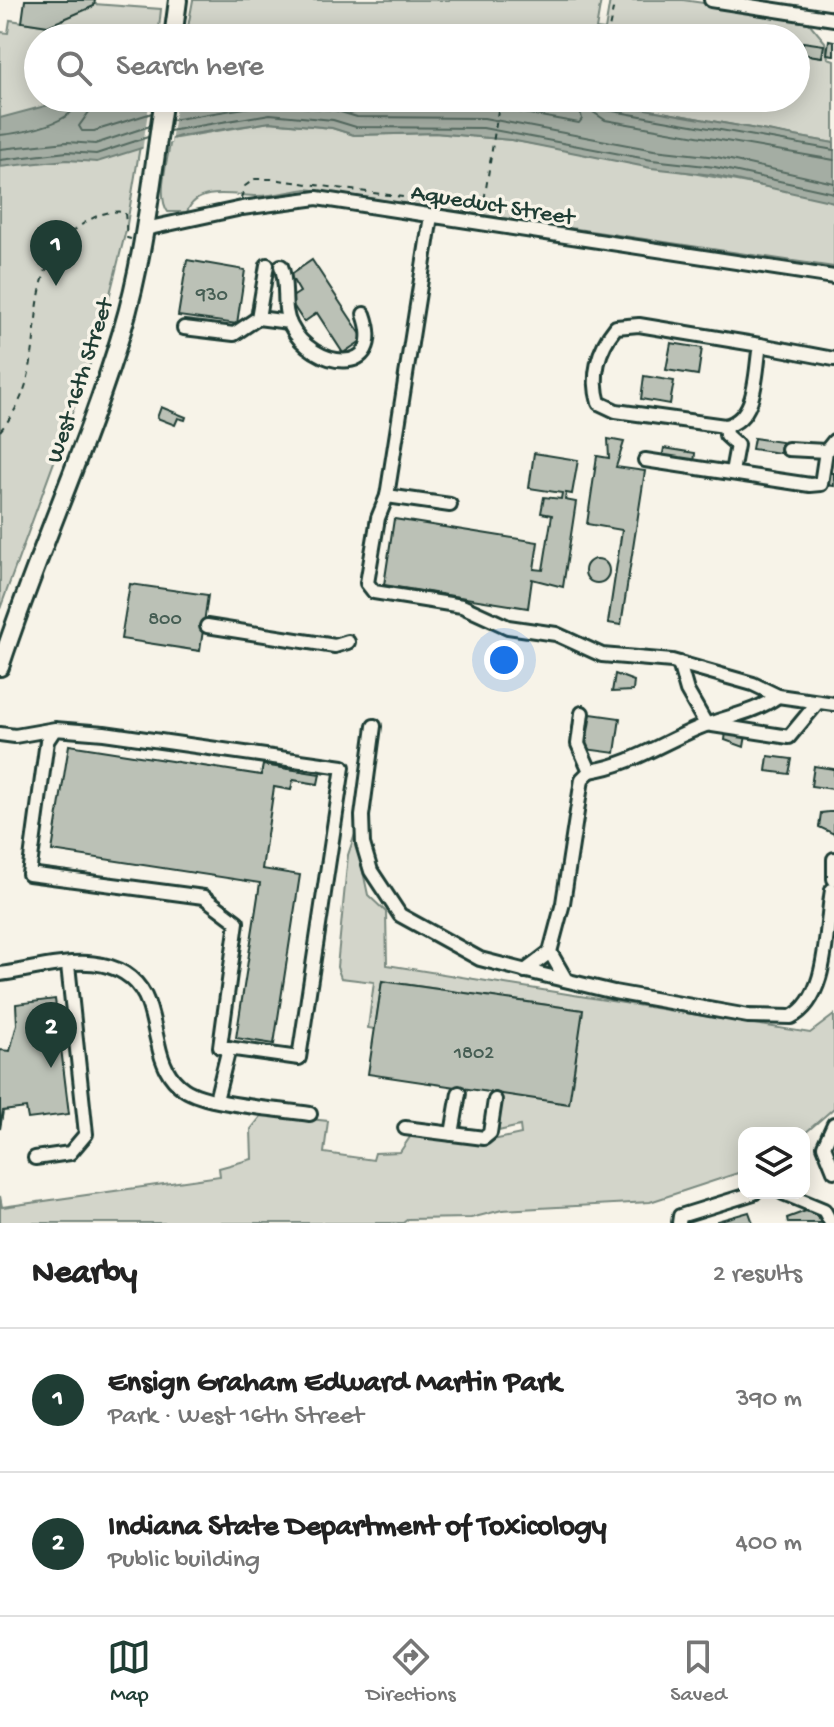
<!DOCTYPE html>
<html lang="en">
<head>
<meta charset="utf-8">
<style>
  body { margin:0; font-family:"Gochi Hand",sans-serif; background:#f2f2f2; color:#222 }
  .controls { position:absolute; right:24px; bottom:24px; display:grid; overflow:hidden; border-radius:16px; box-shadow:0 4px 20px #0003 }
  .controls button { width:72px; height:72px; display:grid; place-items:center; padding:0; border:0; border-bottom:2px solid #e0e0e0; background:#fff; color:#222; font:40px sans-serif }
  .you { position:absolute; left:504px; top:660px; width:28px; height:28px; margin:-20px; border:6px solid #fff; border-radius:50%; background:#1a73e8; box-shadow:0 0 0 12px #1a73e833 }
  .badge { display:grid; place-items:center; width:52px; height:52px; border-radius:50%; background:#1f3d34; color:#fff; font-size:26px; font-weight:700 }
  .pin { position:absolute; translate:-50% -66px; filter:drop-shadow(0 2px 4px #0008) }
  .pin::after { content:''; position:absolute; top:42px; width:28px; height:24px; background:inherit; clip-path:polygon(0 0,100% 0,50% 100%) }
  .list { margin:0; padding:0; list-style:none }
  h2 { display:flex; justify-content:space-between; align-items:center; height:104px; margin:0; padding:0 32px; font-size:34px }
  h2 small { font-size:26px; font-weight:400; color:#767676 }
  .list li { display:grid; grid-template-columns:52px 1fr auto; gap:24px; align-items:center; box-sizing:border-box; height:144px; padding:0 32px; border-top:2px solid #e0e0e0 }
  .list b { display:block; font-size:30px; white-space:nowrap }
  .list p { margin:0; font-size:26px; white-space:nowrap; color:#767676 }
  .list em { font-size:26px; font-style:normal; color:#767676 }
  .icon { flex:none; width:44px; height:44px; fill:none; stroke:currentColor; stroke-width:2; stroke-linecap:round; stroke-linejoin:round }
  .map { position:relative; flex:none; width:834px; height:1223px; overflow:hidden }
  .search { position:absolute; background:#fff; box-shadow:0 4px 20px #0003; left:24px; right:24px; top:24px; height:88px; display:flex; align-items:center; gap:20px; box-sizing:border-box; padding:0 28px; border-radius:44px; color:#767676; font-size:30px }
  .sheet { height:392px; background:#fff }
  nav { display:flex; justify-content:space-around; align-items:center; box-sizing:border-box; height:112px; border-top:2px solid #e0e0e0; background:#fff; font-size:22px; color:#767676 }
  nav a { display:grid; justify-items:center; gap:4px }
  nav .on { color:#1f3d34 }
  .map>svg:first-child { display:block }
  .green { fill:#d3d5ca; stroke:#79897f; stroke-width:2 }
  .water { fill:#a4ada3; stroke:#6f8077; stroke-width:2 }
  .pier { fill:#f7f3e8 }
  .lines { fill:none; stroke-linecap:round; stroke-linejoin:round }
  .shore { stroke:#546a60; stroke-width:2 }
  .building { fill:#bbc1b6; stroke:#1f3d34; stroke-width:2 }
  .minor-casing { stroke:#1f3d34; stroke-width:18 }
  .major-casing { stroke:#1f3d34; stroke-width:22 }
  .path { stroke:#1f3d34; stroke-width:2; stroke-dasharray:6 6; stroke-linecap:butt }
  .minor { stroke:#f7f3e8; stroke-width:12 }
  .major { stroke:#f7f3e8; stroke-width:16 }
  .labels { text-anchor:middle; stroke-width:7; stroke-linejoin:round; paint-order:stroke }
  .number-label { font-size:20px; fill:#465e54 }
  .street-label { font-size:24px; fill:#1f3d34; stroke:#f7f3e8 }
</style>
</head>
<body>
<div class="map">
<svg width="834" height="1223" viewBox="0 0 834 1223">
  <rect width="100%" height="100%" fill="#f7f3e8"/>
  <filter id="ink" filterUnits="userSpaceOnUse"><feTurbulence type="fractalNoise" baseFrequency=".0125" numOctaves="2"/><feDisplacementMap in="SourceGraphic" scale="16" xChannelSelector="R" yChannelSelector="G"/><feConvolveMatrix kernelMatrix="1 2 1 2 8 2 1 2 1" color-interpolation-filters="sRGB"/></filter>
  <g filter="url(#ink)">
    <!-- green -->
    <g class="green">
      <polygon points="193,0 601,0 596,29 605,30 610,0 683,0 805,18 825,42 828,58 834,60 834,143 584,98 796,98 796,38 186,38"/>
      <polygon points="94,4 161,9 158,38 38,38 38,98 148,98 126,230 98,342 0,609 0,32 8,33 10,20 48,26"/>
      <path d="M270 122 332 128 354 135 435 133 511 140 807 194 834 202V267L307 189C291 191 273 196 257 196 235 196 197 185 187 212H168C156 196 168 158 171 139Z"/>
      <polygon points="355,834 368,895 386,912 387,965 810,1033 834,1015 834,1108 804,1134 744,1133 744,1171 650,1202 502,1210 471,1218 408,1219 403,1223 0,1223 0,1196 2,1207 220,1176 219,1168 252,1159 251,1129 263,1114 328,1121 324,1153 373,1160 375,1153 400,1152 412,1134 479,1143 521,1134 520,1126 494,1132 490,1123 495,1093 582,1010 382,981 375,1029 368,1028 374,982 341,978 337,967 348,855"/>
    </g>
    <!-- water -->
    <polygon class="water" points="75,98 584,98 834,143 834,202 713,175 651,168 511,140 435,133 354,135 332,128 270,122 180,136 97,162 67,160 0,167 0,118"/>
    <!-- pier -->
    <polygon class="pier" points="150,98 177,98 171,143 142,152"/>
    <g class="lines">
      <!-- shore -->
      <g class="shore">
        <polyline points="91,98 89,112 79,126 82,131 94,131 152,113"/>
        <polyline points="334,98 359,105 485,106 579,123 582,119 577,98"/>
        <polyline points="589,98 593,112 605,120 834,160"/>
        <polyline points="599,98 600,105 607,110 834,150"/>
        <polyline points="171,120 270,104 334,110 357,117 484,118 654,150 717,157 834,183"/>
        <polyline points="169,131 270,114 333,120 356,127 483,128 652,160 715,167 834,193"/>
        <path d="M0 135C22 133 77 123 79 98"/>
        <polyline points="0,149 67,142 95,144 150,126"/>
        <polyline points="0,160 67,152 96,154 148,137"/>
      </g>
    </g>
    <!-- building -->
    <g class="building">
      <polygon points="25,0 95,0 94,6 48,26 22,22"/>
      <polygon points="762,31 774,33 773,38 761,38"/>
      <polygon points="829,40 834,41 834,55 827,54"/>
      <polygon points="803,42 824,45 822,57 801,54"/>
      <polygon points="187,260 245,270 237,324 178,316"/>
      <polygon points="312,260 364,339 343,353 317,313 304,322 289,299 300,292 290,275"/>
      <polygon points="671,343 702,348 698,375 666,370"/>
      <polygon points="644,376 674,381 670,404 641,399"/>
      <polygon points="161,407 186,417 185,420 178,418 175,425 157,418"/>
      <polygon points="754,438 781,442 780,453 752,449"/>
      <polygon points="608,439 624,442 616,467 645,471 621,625 608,623 622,530 587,524 597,456 609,458"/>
      <polygon points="664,448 695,453 694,464 662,459"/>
      <polygon points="534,453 578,460 572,494 566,493 565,500 576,502 563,587 532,579 528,608 384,585 394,519 538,542 534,569 543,570 552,515 541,513 544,497 561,499 562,493 529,488"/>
      <polygon points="829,473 834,473 834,486 827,485"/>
      <circle cx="597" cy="571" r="12"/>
      <polygon points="130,584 208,595 200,651 121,639"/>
      <polygon points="615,674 634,681 633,691 612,692"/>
      <polygon points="591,714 620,718 615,753 585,749"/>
      <polygon points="726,732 746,735 744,747 725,740"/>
      <polygon points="69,745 261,775 263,765 320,774 318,784 293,780 291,790 274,787 262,869 300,875 274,1044 236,1038 260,883 52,851"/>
      <polygon points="768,756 792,759 789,774 766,771"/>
      <polygon points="814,766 834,769 834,789 811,786"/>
      <polygon points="829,812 834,812 834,834 819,827 821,813"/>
      <polygon points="382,981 583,1010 569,1104 368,1074"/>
      <polygon points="55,999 69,1114 28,1119 26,1108 3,1111 0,1129 0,1050 10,1051 17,1024 16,1004"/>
      <polygon points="814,1208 818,1219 823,1217 825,1223 788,1223 787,1218"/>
      <polygon points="749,1212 753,1223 717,1223 717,1221"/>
    </g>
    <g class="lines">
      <defs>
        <g id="minor">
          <polyline points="711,0 834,19"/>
          <polyline points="431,216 387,496 450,505"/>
          <polyline points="145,229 242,208 317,198 834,277"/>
          <polyline points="267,265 258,318 289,322"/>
          <path d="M281 266C289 285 281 308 291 326 312 369 387 379 364 314"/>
          <path d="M639 325 760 345C755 372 758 419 725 426L616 411 599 403C591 376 598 349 616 327Z"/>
          <polyline points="184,328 234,334 258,318"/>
          <polyline points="760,345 834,359"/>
          <polyline points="725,426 726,435 737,445 732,472"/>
          <polyline points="788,449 826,451"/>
          <polyline points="645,460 810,485 821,484 826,451 834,441"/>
          <polyline points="387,496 378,518 367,583 374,592 462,606 508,627 556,634 602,655 672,661 753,684 778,696 834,704"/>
          <polyline points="207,626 335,646 348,642"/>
          <polyline points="679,663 687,691 706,724 789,737 818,702"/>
          <path d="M374 726 362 816 363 844 371 871 400 915 480 959 527 971 614 992 748 1016 791 1017C829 998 825 930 832 890"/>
          <polyline points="0,734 15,736 55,729 104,733 343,767 299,1058 220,1047 237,922 204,897 29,874 47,741 55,729"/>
          <path d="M590 771C630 765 660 744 698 728 724 717 755 713 778 696"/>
          <polyline points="834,859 834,879"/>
          <polyline points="550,952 563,903 582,779 590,771 578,744 582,713"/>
          <polyline points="525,971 550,952 566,980"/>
          <path d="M0 974C46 968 118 943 145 996 152 1010 154 1028 158 1043 162 1062 168 1078 184 1089 207 1105 279 1109 310 1114"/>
          <polyline points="216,1100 229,1048"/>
          <polyline points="834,1124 824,1146 834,1171"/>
          <polyline points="405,1128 484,1138 490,1133 495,1100"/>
          <polyline points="452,1134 459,1093"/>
          <polyline points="35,1158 70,1153 86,1134 68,965"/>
          <polyline points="783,1193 824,1210 831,1223"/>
          <polyline points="679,1223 680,1216 754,1193"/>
        </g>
        <g id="major">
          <polyline points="173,38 178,0"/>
          <path d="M0 667C37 553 88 445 122 331 145 255 152 176 164 98"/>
        </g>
      </defs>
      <!-- minor casing -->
      <use href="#minor" class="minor-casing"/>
      <!-- major casing -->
      <use href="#major" class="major-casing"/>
      <!-- path -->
      <g class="path">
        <polyline points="509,38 509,34 538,38"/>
        <polyline points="607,38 615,0"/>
        <polyline points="241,198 245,186 255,179 272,179 483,208 500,98"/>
        <path d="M0 431C13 416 23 397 28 377 41 323 28 262 80 226 94 216 107 210 125 212L127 238 131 239"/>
      </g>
      <!-- minor -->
      <use href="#minor" class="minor"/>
      <!-- major -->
      <use href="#major" class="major"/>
    </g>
  </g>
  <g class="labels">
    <!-- number labels -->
    <g class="number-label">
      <text x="212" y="300">930</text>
      <text x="165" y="624">800</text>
      <text x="474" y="1058">1802</text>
    </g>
    <!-- street labels -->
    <g class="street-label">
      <text transform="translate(493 203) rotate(9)" y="8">Aqueduct Street</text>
      <text transform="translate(78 380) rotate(-72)" y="8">West 16th Street</text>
    </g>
  </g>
</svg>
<div class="controls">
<button><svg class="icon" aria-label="layers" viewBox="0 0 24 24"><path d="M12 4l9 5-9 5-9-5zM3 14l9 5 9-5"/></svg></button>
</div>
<div class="you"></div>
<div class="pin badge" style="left:56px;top:286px">1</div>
<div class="pin badge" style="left:51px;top:1068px">2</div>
<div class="search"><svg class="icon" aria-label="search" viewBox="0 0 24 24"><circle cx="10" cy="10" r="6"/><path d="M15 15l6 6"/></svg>Search here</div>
</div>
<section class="sheet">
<h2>Nearby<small>2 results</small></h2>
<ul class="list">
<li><span class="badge">1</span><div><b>Ensign Graham Edward Martin Park</b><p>Park · West 16th Street</p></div><em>390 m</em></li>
<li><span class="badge">2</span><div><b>Indiana State Department of Toxicology</b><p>Public building</p></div><em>400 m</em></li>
</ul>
</section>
<nav>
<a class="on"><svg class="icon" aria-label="map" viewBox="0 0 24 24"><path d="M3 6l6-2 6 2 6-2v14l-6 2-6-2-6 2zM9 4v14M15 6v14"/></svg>Map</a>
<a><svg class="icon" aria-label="directions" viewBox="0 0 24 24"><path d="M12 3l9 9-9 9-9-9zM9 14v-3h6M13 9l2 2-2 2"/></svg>Directions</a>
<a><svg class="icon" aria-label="saved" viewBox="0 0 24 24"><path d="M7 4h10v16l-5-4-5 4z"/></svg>Saved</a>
</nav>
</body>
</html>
